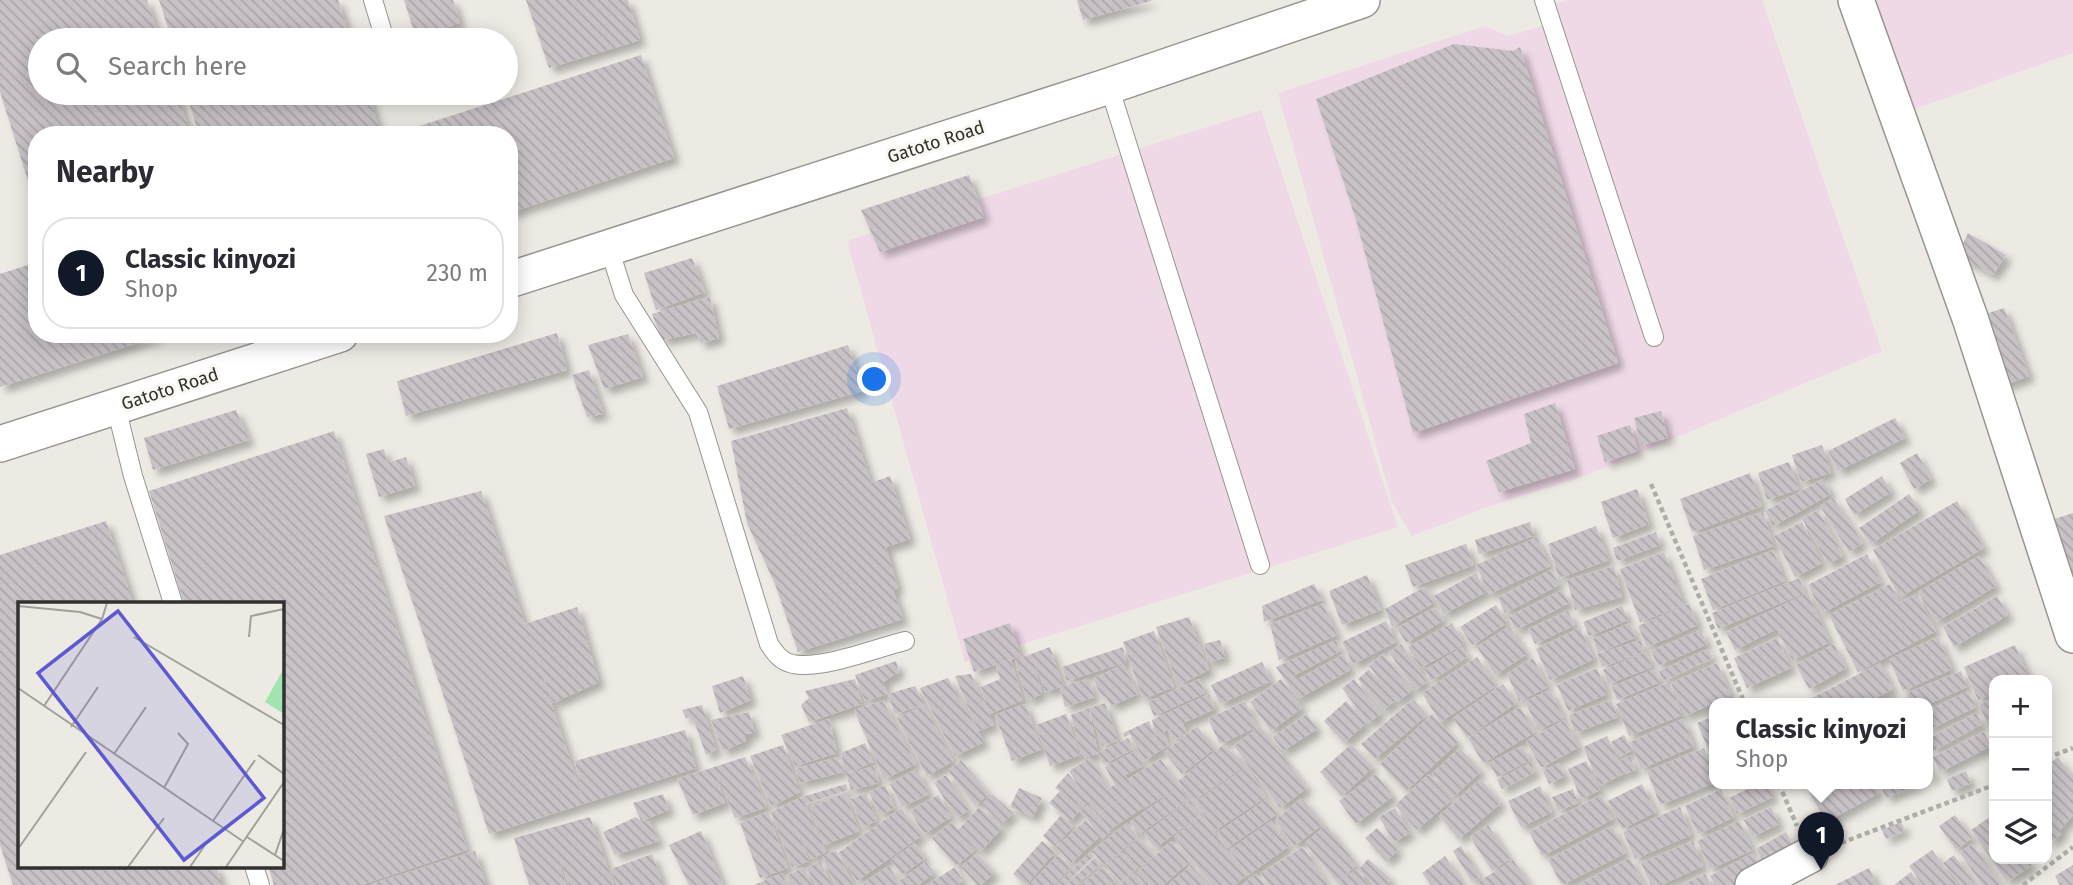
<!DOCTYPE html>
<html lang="en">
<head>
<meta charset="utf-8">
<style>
  body { margin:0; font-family:"Fira Sans",sans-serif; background:#f2f2f3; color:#2b2b33 }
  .controls { position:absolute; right:21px; bottom:21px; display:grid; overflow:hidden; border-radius:14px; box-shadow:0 4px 18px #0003 }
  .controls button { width:63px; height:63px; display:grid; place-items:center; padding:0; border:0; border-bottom:2px solid #e1e1e2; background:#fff; color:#2b2b33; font:35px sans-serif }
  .you { position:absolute; left:875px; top:380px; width:24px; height:24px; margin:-18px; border:5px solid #fff; border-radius:50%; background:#1a73e8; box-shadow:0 0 0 10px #1a73e833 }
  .badge { display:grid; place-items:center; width:46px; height:46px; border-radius:50%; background:#111827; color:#fff; font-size:23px; font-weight:700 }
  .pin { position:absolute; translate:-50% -58px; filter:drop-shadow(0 2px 4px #0008) }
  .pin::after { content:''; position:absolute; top:37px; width:24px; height:21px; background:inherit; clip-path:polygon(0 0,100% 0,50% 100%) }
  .popup { position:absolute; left:1709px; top:698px; width:224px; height:91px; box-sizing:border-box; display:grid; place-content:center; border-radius:14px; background:#fff; filter:drop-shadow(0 2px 5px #0005); font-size:23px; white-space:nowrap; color:#7c7c81 }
  .popup b { font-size:26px; color:#2b2b33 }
  .popup::after { content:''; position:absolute; left:50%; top:100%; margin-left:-14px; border:14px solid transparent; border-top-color:#fff }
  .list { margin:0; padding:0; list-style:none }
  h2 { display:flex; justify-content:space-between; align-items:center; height:91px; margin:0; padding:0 28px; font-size:30px }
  h2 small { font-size:23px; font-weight:400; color:#7c7c81 }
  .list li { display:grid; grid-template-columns:46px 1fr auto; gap:21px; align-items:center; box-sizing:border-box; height:112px; margin:0 14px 14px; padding:0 14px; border:2px solid #e1e1e2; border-radius:28px }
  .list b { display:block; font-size:26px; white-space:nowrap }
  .list p { margin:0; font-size:23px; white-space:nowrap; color:#7c7c81 }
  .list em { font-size:23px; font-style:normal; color:#7c7c81 }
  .icon { flex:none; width:38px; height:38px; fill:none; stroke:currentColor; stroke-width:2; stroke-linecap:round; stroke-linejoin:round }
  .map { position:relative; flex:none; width:2073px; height:885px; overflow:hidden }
  .search { position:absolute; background:#fff; box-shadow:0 4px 18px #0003; left:28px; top:28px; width:490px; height:77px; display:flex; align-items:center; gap:18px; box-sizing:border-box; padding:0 24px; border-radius:38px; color:#7c7c81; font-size:26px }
  .panel { position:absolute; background:#fff; box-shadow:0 4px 18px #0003; left:28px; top:126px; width:490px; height:217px; border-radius:28px }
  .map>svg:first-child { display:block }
  .industrial { fill:#efd9e7 }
  .building { fill:url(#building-back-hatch); filter:url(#shadow) }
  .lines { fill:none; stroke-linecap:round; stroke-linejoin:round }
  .lane-casing { stroke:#98958f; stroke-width:20 }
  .street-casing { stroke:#98958f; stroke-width:38 }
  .path { stroke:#afada8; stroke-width:4.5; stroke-dasharray:5 3.5; stroke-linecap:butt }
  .lane { stroke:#fff; stroke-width:18 }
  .street { stroke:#fff; stroke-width:35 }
  .labels { text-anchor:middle; stroke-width:6; stroke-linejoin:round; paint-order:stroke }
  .street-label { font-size:18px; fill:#32312f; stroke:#fbf7f1 }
  .inset-road { fill:none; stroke:#a2a09c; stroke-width:2 }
  .view { fill:#5c59d1; fill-opacity:0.15; stroke:#5c59d1; stroke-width:3.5 }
  .inset-edge { fill:none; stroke:#32312f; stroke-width:3.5 }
</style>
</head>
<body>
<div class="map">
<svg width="2073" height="885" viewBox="0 0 2073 885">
  <defs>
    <pattern id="building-back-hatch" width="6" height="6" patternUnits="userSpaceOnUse" patternTransform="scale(1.75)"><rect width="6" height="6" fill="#c8c2c7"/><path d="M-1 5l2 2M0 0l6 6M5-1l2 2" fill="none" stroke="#aca7ab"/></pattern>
    <filter id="shadow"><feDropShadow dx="6" dy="6" stdDeviation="3.5" flood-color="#0004"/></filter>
  </defs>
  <rect width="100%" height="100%" fill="#edeae4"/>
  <!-- industrial -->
  <g class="industrial">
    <polygon points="1568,0 1762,0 1882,351 1584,476 1487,507 1412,536 1392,502 1278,93 1485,26 1508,36 1542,26 1554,4"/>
    <polygon points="1861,0 2073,0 2073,53 1897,115"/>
    <polygon points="1261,110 1398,527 965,662 847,241"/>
  </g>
  <!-- building -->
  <g class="building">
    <polygon points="0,0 147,0 160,40 40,40 40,93 177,93 191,135 37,135 36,206 0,92"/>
    <polygon points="159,0 338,0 347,28 309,40 172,40"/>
    <polygon points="404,0 453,0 460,23 416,38"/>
    <polygon points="526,0 628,0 640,40 549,68"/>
    <polygon points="1077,0 1151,0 1151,1 1083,20"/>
    <polygon points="1454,44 1513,51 1520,47 1618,363 1413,433 1356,220 1316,99"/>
    <polygon points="641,55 674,158 509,213 509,135 391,135"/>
    <polygon points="186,93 368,93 381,134 199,135"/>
    <polygon points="969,175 984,217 880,252 861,210"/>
    <polygon points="1968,233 2006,255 1993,275 1957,256"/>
    <polygon points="692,258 705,292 656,310 644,273"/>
    <polygon points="37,262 37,334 162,335 0,387 0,274"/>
    <polygon points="710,297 719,338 701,343 696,333 662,340 652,314"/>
    <polygon points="2004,308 2029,376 1999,387 1976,317"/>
    <polygon points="557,333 567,370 406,416 397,381"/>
    <polygon points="628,334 643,377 604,389 588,345"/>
    <polygon points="848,345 863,391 729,429 717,386"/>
    <polygon points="589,370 603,414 587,417 572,375"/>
    <polygon points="1555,403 1575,469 1499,492 1486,461 1531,443 1524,414"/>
    <polygon points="847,408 871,483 890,476 910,539 886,547 898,588 893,590 903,619 798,652 775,584 747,523 731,441"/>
    <polygon points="236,410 249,440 153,470 144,438"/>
    <polygon points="1661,411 1668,438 1641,445 1634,418"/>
    <polygon points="1895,418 1905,438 1838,471 1828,451"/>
    <polygon points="1630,425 1638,451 1605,462 1597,436"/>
    <polygon points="334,431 467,850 361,885 274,885 268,866 282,866 282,603 184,603 149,491"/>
    <polygon points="1822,445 1831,473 1801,482 1792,455"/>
    <polygon points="384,449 387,463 406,457 415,486 379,497 366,454"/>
    <polygon points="1917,453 1931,479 1914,489 1900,463"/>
    <polygon points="1789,462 1799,489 1767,500 1758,473"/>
    <polygon points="1750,473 1762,506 1692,532 1680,499"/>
    <polygon points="1882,476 1891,492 1854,515 1845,499"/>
    <polygon points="1823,479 1831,494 1773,526 1765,511"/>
    <polygon points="1637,489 1649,524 1613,538 1601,502"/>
    <polygon points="481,491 525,624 577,607 599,682 553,703 529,635 583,799 575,761 685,730 696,768 489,834 384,516"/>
    <polygon points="1909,494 1920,510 1871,544 1859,528"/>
    <polygon points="1833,498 1863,543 1849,552 1820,506"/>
    <polygon points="1957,501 1984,548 1900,597 1873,550"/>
    <polygon points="1818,510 1843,556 1828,564 1802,519"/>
    <polygon points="1763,512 1774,546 1704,570 1693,536"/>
    <polygon points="2073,513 2073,583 2048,521"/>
    <polygon points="106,521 133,603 19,603 19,866 216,866 222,885 13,885 0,845 0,555"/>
    <polygon points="1530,522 1534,536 1479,554 1475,540"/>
    <polygon points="1802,522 1822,563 1795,577 1774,536"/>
    <polygon points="1596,526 1609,560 1559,578 1548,544"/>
    <polygon points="1656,532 1660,545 1617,561 1613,548"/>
    <polygon points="1537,537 1550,566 1489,594 1476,565"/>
    <polygon points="1466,544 1474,565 1413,587 1405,565"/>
    <polygon points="1773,550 1785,581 1713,610 1701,579"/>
    <polygon points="1664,552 1684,605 1640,622 1620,569"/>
    <polygon points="1867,554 1881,582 1822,613 1808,585"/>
    <polygon points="1979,556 1996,586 1936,622 1918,592"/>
    <polygon points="1614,566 1622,597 1575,610 1567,580"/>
    <polygon points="1551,570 1559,585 1505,613 1498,598"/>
    <polygon points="1476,573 1486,592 1444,614 1434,596"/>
    <polygon points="1367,575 1381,610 1342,625 1329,591"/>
    <polygon points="1799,578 1805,593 1718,629 1712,613"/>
    <polygon points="1314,584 1322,600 1264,622 1262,606"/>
    <polygon points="1890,584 1900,603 1917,594 1936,631 1858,672 1829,615"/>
    <polygon points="1426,586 1434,603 1392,626 1385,609"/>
    <polygon points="1562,590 1569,603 1516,630 1509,617"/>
    <polygon points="1808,593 1830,642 1792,660 1777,629 1735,650 1726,632"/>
    <polygon points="1997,596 2008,615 1954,647 1943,627"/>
    <polygon points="1323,604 1337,635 1279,660 1270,624"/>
    <polygon points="1689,604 1698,625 1647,647 1638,626"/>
    <polygon points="1496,605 1507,623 1472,645 1460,627"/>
    <polygon points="1622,606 1628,620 1589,636 1583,622"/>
    <polygon points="1435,607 1444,620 1406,643 1397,628"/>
    <polygon points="1568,611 1575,625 1535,644 1528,629"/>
    <polygon points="1189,617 1209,670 1178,685 1156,627"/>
    <polygon points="1386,621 1396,642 1353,664 1342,642"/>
    <polygon points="1010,623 1021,656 974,672 963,639"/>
    <polygon points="1452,623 1464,644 1420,668 1408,647"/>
    <polygon points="1630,623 1636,637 1598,653 1593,639"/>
    <polygon points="1509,626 1527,654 1495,675 1477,647"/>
    <polygon points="1580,628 1594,659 1550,680 1536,649"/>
    <polygon points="1701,630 1707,644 1658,666 1651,651"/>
    <polygon points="1154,631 1174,687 1143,699 1123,642"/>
    <polygon points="1938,637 1952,669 1903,691 1889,659"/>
    <polygon points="1777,638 1791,668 1747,688 1734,658"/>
    <polygon points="1220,640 1225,658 1208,662 1204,644"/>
    <polygon points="1336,640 1340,651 1293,676 1297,680 1344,654 1350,670 1298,699 1276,667"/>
    <polygon points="1641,640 1644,652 1602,667 1597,654"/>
    <polygon points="1401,644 1427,682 1415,690 1389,652"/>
    <polygon points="1834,644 1846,668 1809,689 1796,665"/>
    <polygon points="2015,645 2029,678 1994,680 1994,693 1978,700 1964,667"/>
    <polygon points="1050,647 1063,686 1088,679 1095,697 1065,707 1060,687 1045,692 1034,659 1042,694 1027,700 1015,660"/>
    <polygon points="1123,647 1126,662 1067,681 1062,667"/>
    <polygon points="1462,647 1468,656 1431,681 1425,670"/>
    <polygon points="1708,649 1713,658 1663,681 1659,671"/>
    <polygon points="1646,652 1652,667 1608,684 1603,670"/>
    <polygon points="1383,654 1412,690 1398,702 1369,666"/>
    <polygon points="1477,657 1496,686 1440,722 1422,693"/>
    <polygon points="1533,658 1548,687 1519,701 1507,674"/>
    <polygon points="1011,660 1023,700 989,714 981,687 1000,679 996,666"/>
    <polygon points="896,661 899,672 883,682 888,694 865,701 855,675"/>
    <polygon points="1262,662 1271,681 1220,704 1211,685"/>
    <polygon points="1717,663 1731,695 1685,716 1671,683"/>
    <polygon points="1880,663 1893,689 1864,704 1800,704"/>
    <polygon points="1123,664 1138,694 1111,706 1106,697 1101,695 1093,679"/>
    <polygon points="1597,668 1607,694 1568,711 1557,685"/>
    <polygon points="1369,669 1395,701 1383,710 1358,679"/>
    <polygon points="1654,669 1660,682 1617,700 1612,687"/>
    <polygon points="1961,671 1967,687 1928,704 1911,704 1907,693"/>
    <polygon points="971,674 994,725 978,731 984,742 955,756 920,688 948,678 978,731 955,676"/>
    <polygon points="743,676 751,700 720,713 712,686"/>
    <polygon points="855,679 862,704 809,722 801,705 809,698 805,691"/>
    <polygon points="1199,679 1205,693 1154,716 1148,702"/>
    <polygon points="1281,679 1302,708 1271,731 1250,702"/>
    <polygon points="1354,679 1381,714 1368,723 1342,688"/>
    <polygon points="1669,682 1682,715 1629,736 1616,704"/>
    <polygon points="1503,684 1516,703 1467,738 1453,718"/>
    <polygon points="915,686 924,705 953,761 927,776 897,718 924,705 895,714 888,694"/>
    <polygon points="1550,690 1564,718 1538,730 1525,701"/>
    <polygon points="1968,691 1976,707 1928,730 1928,711"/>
    <polygon points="1209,694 1215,709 1163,732 1169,745 1144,761 1130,734 1125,737 1123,733 1149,721 1159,747 1152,720"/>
    <polygon points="1994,698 1994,739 1979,705"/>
    <polygon points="1413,699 1427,715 1375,759 1361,744"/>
    <polygon points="1611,700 1618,717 1575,733 1569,715"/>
    <polygon points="883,701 916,764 884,779 854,710"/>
    <polygon points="1245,701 1257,727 1220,744 1208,719"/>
    <polygon points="1346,701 1366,723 1344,743 1324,721"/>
    <polygon points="1105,703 1118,741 1102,746 1089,708 1098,754 1082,758 1071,715 1089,708"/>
    <polygon points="1025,704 1042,749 1012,761 995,715"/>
    <polygon points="702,705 716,750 706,755 693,718 686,718 682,710"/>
    <polygon points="1520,707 1535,732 1483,763 1468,738"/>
    <polygon points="749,712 755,734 746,734 746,741 723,751 711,720"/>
    <polygon points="1976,713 1982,724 1933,751 1928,739"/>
    <polygon points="1066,714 1080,755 1050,766 1036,725"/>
    <polygon points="1307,714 1317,729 1283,751 1273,737"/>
    <polygon points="1432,714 1458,742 1406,791 1380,764"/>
    <polygon points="1714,716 1714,748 1709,751 1697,723"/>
    <polygon points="829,719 837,753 795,766 781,735"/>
    <polygon points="1683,719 1694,746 1641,769 1630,742"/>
    <polygon points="1564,720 1579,747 1541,768 1526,741"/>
    <polygon points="1183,724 1187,733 1172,741 1168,731"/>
    <polygon points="1197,726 1215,748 1182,774 1164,752"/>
    <polygon points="1260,726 1307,788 1280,808 1234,746"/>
    <polygon points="1984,732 1991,746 1940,772 1933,757"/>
    <polygon points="1624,735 1632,750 1619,757 1611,742"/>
    <polygon points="1607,736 1624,774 1600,785 1583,747"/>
    <polygon points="1128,738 1134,749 1104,764 1098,753"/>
    <polygon points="865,743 873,762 846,774 874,766 879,783 851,790 846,774 841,753"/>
    <polygon points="1351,744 1373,767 1342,796 1320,772"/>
    <polygon points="783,745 800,792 771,806 750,756"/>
    <polygon points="1223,745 1247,765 1193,801 1178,781"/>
    <polygon points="1522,746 1530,760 1497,777 1489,763"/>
    <polygon points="1460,748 1481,771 1453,797 1432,774"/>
    <polygon points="1704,748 1714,774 1714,783 1660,805 1647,771"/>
    <polygon points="1135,751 1143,766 1125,775 1134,790 1097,814 1088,801 1082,808 1064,794 1081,809 1071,821 1049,803 1060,791 1055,788 1068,773 1082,792 1069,771 1090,758 1109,788 1115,785 1105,767"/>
    <polygon points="1630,756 1636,770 1625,774 1619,761"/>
    <polygon points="745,757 767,807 735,818 716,774 725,803 693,815 677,779"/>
    <polygon points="838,757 843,772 800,783 795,769"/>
    <polygon points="2058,757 2071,775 2073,773 2073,815 2060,830 2062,834 2048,843 2047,765"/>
    <polygon points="1161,759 1188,800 1139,834 1130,822 1177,789 1145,807 1128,779"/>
    <polygon points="1928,759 1935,776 1928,780"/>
    <polygon points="961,760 989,794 975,805 948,771"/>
    <polygon points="1586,761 1600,790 1581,799 1568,769"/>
    <polygon points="1531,762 1535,772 1502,789 1497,780"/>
    <polygon points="1559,763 1565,776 1549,784 1543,771"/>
    <polygon points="1247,767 1266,797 1214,831 1195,802"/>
    <polygon points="917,769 929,794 902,807 890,784"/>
    <polygon points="1966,771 1971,783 1952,791 1947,779"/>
    <polygon points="1376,774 1393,796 1356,824 1339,801"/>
    <polygon points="1429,774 1451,800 1417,830 1395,805"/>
    <polygon points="946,775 969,810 957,818 934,783"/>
    <polygon points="1481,779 1501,803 1459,839 1439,816"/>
    <polygon points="846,784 848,790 805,804 826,852 811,859 792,819 809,861 792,867 771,812 802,797"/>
    <polygon points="1642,784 1656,812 1622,829 1608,801"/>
    <polygon points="1758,784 1767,784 1773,797 1737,814 1729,798"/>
    <polygon points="1814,784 1874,784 1879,793 1826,822 1807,788"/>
    <polygon points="1880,784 1918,784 1886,798"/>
    <polygon points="885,785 895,808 880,815 869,792"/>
    <polygon points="1540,786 1552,812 1521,827 1508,801"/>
    <polygon points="1019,788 1042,798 1033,817 1010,807"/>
    <polygon points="1573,789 1578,803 1558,811 1552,797"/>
    <polygon points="1721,789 1734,817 1698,834 1685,806"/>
    <polygon points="1134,791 1144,807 1109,830 1099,814"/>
    <polygon points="845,793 859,831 824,845 810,807"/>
    <polygon points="866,793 877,821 862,827 851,799"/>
    <polygon points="663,794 669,810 641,821 649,821 659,841 615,855 603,832 636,817 641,821 633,803"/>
    <polygon points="992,794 1013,813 1002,824 982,804"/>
    <polygon points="938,795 951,817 924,834 910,811"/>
    <polygon points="1601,795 1613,819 1542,856 1529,832"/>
    <polygon points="1302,798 1323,824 1294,846 1275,820"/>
    <polygon points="1267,799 1277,814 1227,848 1217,833"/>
    <polygon points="1190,800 1200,815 1155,848 1144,834"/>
    <polygon points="1088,805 1110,832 1103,839 1080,811"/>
    <polygon points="979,807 1002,828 981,851 958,830"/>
    <polygon points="1680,807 1691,835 1635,859 1623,832"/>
    <polygon points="1771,807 1779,824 1752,837 1744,820"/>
    <polygon points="901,808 921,836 857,881 838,853"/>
    <polygon points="1395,808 1410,833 1394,842 1379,817"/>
    <polygon points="768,812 788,868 760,878 740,823"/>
    <polygon points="1994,814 1994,859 2027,859 2032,865 2007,882 1971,830"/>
    <polygon points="1061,815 1073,826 1055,847 1043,836"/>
    <polygon points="1955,815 1972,838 1956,850 1939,826"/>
    <polygon points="1200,816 1247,875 1235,885 1212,885 1174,837"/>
    <polygon points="590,817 614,885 569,885 554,845 566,885 529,885 514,838"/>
    <polygon points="1086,820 1100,836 1071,863 1056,847"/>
    <polygon points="1271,821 1289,846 1248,875 1230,850"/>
    <polygon points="1739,821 1753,850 1710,869 1697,841"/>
    <polygon points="952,822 975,850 956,866 932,838"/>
    <polygon points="1901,822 1905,830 1886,839 1882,830"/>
    <polygon points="1127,823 1138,837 1104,865 1092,851"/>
    <polygon points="1326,825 1357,865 1337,882 1305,843"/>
    <polygon points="1488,825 1510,859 1492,871 1470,837"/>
    <polygon points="1612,826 1626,853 1562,885 1548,860"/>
    <polygon points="1377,828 1398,850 1386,861 1365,838"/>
    <polygon points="701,831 723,885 689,885 669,845"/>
    <polygon points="1786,832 1797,851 1767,868 1756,849"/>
    <polygon points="1139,838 1154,855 1139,869 1124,851"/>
    <polygon points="1042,841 1055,852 1026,885 1013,874"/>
    <polygon points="1171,841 1189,862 1163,885 1146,885 1136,874"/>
    <polygon points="1693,841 1703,866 1661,885 1651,885 1641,863"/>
    <polygon points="915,843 925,858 902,875 891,860"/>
    <polygon points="1972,844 2002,885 1982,885 1960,853"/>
    <polygon points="1461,846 1480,877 1472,882 1453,851"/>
    <polygon points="1303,847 1329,885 1269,885 1261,873"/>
    <polygon points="836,850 838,854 853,885 835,885 822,857"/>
    <polygon points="1932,850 1957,885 1923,885 1909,866"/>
    <polygon points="475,851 486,885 371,885 371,884"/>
    <polygon points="1090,852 1094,856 1064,885 1056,885"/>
    <polygon points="1122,852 1136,869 1120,882 1106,865"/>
    <polygon points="977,853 994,873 981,885 977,885 961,867"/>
    <polygon points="1753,853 1765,875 1746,885 1715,885 1710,876"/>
    <polygon points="652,854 663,885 617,885 611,869"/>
    <polygon points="1058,855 1071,867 1054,885 1029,885"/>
    <polygon points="1954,855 1976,885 1962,885 1943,863"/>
    <polygon points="1445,856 1464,885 1431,885 1422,873"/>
    <polygon points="1095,858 1100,864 1076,885 1066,885"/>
    <polygon points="1630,858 1644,885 1578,885"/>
    <polygon points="1368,859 1391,879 1386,885 1375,885 1358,870"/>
    <polygon points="1513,860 1530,885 1481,885 1478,882"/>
    <polygon points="820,861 832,885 816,885 807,868"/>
    <polygon points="926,862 934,873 918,885 904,885 900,880"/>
    <polygon points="1191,865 1209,885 1168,885"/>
    <polygon points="2073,865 2073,885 2060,885 2055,876"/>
    <polygon points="889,866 901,885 864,885 863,883"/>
    <polygon points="804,867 812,885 791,885 786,876"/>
    <polygon points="955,867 963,881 957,885 927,885"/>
    <polygon points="1103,867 1115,881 1110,885 1081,885"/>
    <polygon points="1869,868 1877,885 1835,885"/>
    <polygon points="1357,869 1368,885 1340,885 1337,882"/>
    <polygon points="1911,872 1919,885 1894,885"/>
    <polygon points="782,873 787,885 754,885"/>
    <polygon points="1133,873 1143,885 1119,885 1122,882"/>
    <polygon points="1256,874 1265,885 1242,885"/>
    <polygon points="1705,874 1711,885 1682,885"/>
  </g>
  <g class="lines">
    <defs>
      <g id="lane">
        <polyline points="373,0 385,40"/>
        <polyline points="1544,0 1654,337"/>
        <polyline points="1109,86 1260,565"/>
        <path d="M609 248 624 295 698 412 769 644C775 653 781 662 793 664 822 670 876 648 905 641"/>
        <polyline points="116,407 133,476 173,603"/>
        <polyline points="254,866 260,885"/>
      </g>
      <g id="street">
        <polyline points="1856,0 1970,318 2073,635"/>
        <polyline points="509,280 1109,86 1362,0"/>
        <polyline points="0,444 340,334"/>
        <polyline points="1753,885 1810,855"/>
      </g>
    </defs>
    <!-- lane casing -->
    <use href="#lane" class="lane-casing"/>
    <!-- street casing -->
    <use href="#street" class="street-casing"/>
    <!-- path -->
    <g class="path">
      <polyline points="1651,484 1745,704"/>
      <polyline points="2047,758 2073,748"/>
      <polyline points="1779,784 1797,826"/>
      <polyline points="1841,843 1994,785"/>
      <polyline points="2023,885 2073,847"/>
    </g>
    <!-- lane -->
    <use href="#lane" class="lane"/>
    <!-- street -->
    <use href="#street" class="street"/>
  </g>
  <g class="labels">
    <!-- street labels -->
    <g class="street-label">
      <text transform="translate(936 142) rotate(-18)" y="6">Gatoto Road</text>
      <text transform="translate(170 389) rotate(-18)" y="6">Gatoto Road</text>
    </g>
  </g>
  <!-- overview -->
  <g transform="translate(18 602)">
    <rect width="266" height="266" fill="#edeae4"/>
    <path d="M266 66V112L247 100Z" fill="#a1e4af"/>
    <path class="inset-road" d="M0 4 62 10 84 17M116 35 266 123M231 35 233 14 266 7M0 86 226 240M26 104 84 17 89 1M53 125 80 85M96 152 128 105M240 153 266 172M146 186 170 142 160 131M195 219 237 158M229 235 266 259M0 247 68 150M257 253 266 227M110 265 146 216M172 265 187 243M208 265 266 180"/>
    <path class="view" d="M100 9 246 196 166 258 20 71Z"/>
    <rect width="266" height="266" class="inset-edge"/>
  </g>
</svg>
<div class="controls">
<button>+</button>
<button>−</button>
<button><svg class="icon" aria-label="layers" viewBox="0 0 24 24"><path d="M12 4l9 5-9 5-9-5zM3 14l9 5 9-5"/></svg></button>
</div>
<div class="you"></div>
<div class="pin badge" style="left:1821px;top:870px">1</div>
<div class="popup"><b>Classic kinyozi</b>Shop</div>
<div class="search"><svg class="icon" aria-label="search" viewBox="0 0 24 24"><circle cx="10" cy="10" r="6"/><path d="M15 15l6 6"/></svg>Search here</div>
<section class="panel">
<h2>Nearby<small></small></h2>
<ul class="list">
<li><span class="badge">1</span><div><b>Classic kinyozi</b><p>Shop</p></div><em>230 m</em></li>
</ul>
</section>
</div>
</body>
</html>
